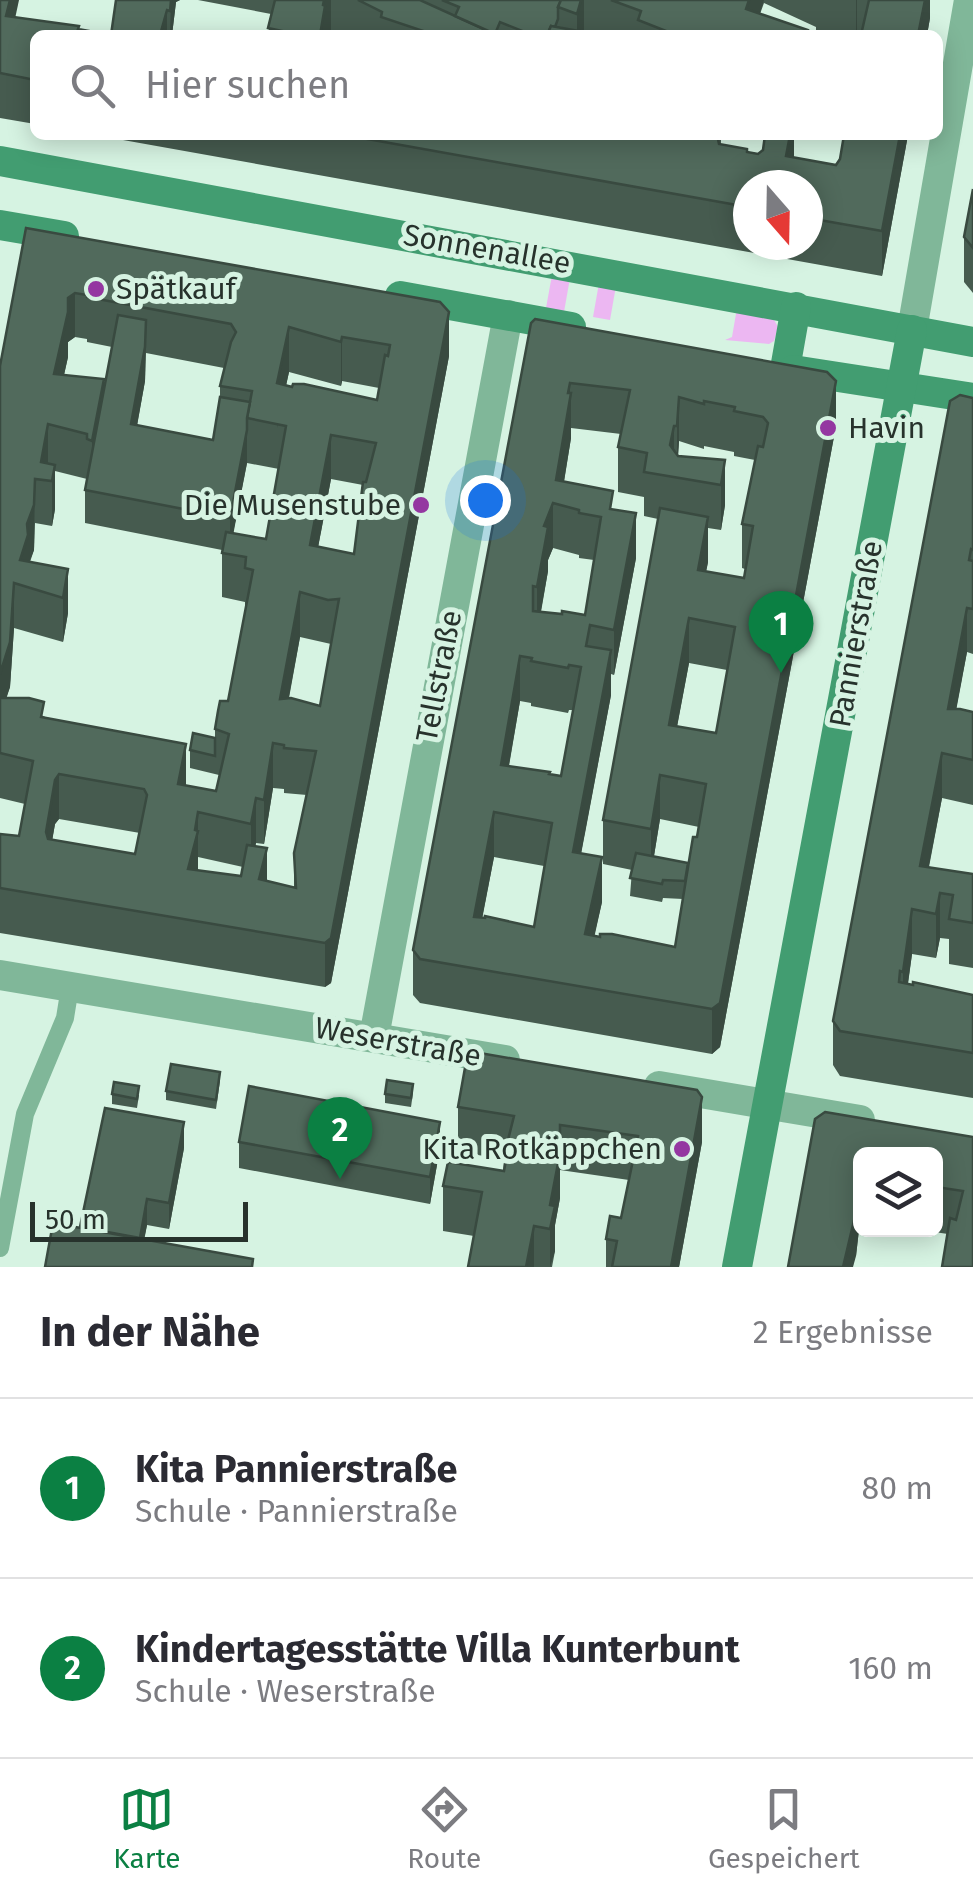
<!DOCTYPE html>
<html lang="de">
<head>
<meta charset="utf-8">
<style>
  body { margin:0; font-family:"Fira Sans",sans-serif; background:#f7f7f7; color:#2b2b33 }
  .controls { position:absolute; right:30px; bottom:30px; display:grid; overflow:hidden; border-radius:15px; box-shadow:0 5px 25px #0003 }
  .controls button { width:90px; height:90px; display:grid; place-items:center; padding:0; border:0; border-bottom:2px solid #e1e1e2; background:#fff; color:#2b2b33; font:50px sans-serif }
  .compass { position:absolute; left:733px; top:170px; width:90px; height:90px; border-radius:50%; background:#fff; box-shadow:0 5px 25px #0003; rotate:160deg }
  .scale { position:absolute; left:30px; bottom:25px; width:218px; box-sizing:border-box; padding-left:10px; border:5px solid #27322c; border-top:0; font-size:28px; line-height:35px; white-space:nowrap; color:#27322c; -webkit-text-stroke:8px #d6f3e2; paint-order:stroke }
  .you { position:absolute; left:485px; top:500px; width:35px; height:35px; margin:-25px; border:8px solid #fff; border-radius:50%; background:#1a73e8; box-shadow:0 0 0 15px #1a73e833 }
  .badge { display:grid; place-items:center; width:65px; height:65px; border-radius:50%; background:#0b8043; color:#fff; font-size:32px; font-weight:700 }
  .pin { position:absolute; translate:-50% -82px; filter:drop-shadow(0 2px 5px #0008) }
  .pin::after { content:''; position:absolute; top:52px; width:35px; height:30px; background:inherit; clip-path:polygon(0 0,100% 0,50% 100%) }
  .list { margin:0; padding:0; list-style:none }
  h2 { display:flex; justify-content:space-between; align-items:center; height:130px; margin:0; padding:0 40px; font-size:42px }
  h2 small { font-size:32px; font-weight:400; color:#7c7c81 }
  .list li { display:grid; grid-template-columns:65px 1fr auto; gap:30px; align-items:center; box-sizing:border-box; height:180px; padding:0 40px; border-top:2px solid #e1e1e2 }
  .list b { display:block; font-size:38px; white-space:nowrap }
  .list p { margin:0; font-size:32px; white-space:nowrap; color:#7c7c81 }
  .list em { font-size:32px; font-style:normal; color:#7c7c81 }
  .icon { flex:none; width:55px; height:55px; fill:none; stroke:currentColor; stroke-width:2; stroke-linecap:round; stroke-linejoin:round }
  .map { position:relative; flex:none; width:973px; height:1267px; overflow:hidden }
  .search { position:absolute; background:#fff; box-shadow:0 5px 25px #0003; left:30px; right:30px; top:30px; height:110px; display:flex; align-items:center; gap:25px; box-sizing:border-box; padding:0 35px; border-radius:15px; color:#7c7c81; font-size:38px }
  .sheet { height:490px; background:#fff }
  nav { display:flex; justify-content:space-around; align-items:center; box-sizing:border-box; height:140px; border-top:2px solid #e1e1e2; background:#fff; font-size:28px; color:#7c7c81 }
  nav a { display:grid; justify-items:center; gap:5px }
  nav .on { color:#0b8043 }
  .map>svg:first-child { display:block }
  .green { fill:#ecb7f2 }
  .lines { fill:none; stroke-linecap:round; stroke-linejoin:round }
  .lane { stroke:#80b799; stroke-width:18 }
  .street { stroke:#80b799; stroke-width:30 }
  .secondary { stroke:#429d71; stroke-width:30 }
  .wall { fill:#465b4f; fill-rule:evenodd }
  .shaded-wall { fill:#394a40 }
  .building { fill:#516a5c; stroke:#394a40; stroke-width:2.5; fill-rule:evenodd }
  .poi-dot { fill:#9437a1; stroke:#d6f3e2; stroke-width:4 }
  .labels { text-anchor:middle; stroke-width:10; stroke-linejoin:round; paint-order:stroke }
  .street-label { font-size:30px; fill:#27322c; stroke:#d6f3e2 }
  .poi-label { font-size:30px; fill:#27322c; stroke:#d6f3e2; text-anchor:start }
</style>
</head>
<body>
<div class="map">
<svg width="973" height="1267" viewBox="0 0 973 1267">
  <rect width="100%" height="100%" fill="#d6f3e2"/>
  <!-- green -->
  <g class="green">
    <polygon points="552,275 570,278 564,312 546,308"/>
    <polygon points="599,283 616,286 610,320 593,317"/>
    <polygon points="737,308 773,318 778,327 774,341 769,344 725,340 732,337"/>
  </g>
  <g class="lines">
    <!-- lane -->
    <polyline class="lane" points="0,1248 25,1114 65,1018 70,987"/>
    <!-- street -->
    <g class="street">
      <polyline points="912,330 969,0"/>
      <polyline points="0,975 505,1060"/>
      <polyline points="374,1037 508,315"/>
      <polyline points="659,1086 860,1120"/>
    </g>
    <!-- secondary -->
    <g class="secondary">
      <polyline points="0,161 973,342"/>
      <polyline points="0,225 64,236"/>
      <polyline points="400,296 571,327"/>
      <polyline points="785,369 796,307"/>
      <polyline points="793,370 973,398"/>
      <polyline points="737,1267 912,330"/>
    </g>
  </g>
  <!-- wall -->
  <g class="wall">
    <polygon points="0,0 15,18 111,35 116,0 180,0 176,2 172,35 35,35 35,124 0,118"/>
    <polygon points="198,0 930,0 930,18 927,35 831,35 816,30 816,27 764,3 760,14 808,35 338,35 331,31 327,35 268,35 271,14"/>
    <path d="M95 135H662L681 138 721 135V145L758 154 794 135V157L836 165 840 159 843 137 832 135H908L882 276ZM748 185H808V245H748Z"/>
    <polygon points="973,189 973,293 964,282 964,237"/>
    <path d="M26 228 449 356 331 983 325 987 0 933V834L19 836 25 804 0 798V366ZM75 337 87 339V342L112 347 104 389 64 375 68 357V342ZM146 353 224 368 220 386V397L213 440 137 426 145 381ZM289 372 341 386 342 381 379 388 377 400 286 385ZM247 463 279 469 266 539 233 533ZM55 471 87 479 85 490V523L222 550V597L245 602V612L228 701 215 729V738L190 750V768L219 775 216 791 186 785 6 698 10 687 14 628 63 642 68 613V569L30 562 34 550 35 523 52 526 55 509ZM331 479 363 485 354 554 318 547ZM300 637 331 644 320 706 289 698ZM273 788 284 789V793L307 795 294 853V887L267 881 255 846 256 843 264 844ZM59 819 140 833 135 854 52 840 55 824ZM198 857 243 867 241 876 198 870Z"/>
    <path d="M531 323 836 426 720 1047 712 1054 420 1003 413 995V950ZM571 428 621 434 618 447V492L644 497V516L658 519 603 820V864L632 870 630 896 662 902 663 898 683 899 675 947 594 936 602 902 581 853 611 695V674L614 675 636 558 613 510 564 482 571 438ZM679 441 704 449V446L734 452V456L755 460 742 524V568L745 569 744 578 706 571 708 562V528L721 530 725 505V460L678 456ZM553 548 579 555V558L594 560 585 615 541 612 548 571V560ZM689 663 727 670 716 733 677 726ZM520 701 531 703V706L568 713 569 710H573L561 776 509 766ZM660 819 699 827 688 863 654 856ZM494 857 544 866 534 927 482 918Z"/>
    <polygon points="973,398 973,654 967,652 956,709 973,712 973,805 942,798 929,867 973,874 973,968 949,964 949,939 940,938 936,958 912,954 908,984 973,995 973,1098 840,1076 833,1065 833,1021"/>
    <polygon points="220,1081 216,1109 166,1100 166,1091"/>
    <polygon points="413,1093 411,1107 385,1103 385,1094"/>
    <polygon points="112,1094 139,1095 137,1108 112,1104"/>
    <polygon points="458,1107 702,1142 679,1267 606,1267 606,1239 621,1218 629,1180 560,1170 560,1198 555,1225 555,1251 552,1267 468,1267 474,1236 443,1231 443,1186 503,1171 504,1159 458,1152"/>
    <polygon points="815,1119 973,1137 973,1267 948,1234 920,1230 936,1230 936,1154 860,1154 860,1221 856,1256"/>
    <polygon points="239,1142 440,1148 430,1204 239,1168"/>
    <polygon points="184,1148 169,1229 147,1225 144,1239 253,1267 80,1227"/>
  </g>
  <!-- shaded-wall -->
  <g class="shaded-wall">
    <polygon points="10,0 19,0 6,61 6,16"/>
    <polygon points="171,0 180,0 176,2 172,35 170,35"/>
    <polygon points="324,0 331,0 331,31 327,35 320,35"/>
    <polygon points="581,0 584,0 584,34 577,35 577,14"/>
    <polygon points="749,0 764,0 753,35 746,9"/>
    <rect x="856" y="0" width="1" height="35"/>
    <polygon points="925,0 930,0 930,18 927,35 918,35"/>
    <polygon points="167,10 167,35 160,35"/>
    <polygon points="790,135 794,135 794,154 789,185 786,156"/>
    <polygon points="900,135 908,135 882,276 882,231"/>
    <polygon points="75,293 75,337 68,342 68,357 54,419 54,374 68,298"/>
    <polygon points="449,312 449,356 331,983 325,987 325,943"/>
    <polygon points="146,320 145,381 131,458 131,424"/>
    <polygon points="289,327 289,372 277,428 277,383"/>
    <polygon points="342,337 342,381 341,386 341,342"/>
    <polygon points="104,379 104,424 92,486 92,441"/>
    <polygon points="836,381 836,426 720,1047 712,1054 712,1009"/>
    <polygon points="570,383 570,402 571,393 571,438 560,505 556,480"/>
    <polygon points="679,397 679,441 677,471 677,426"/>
    <polygon points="48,424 48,469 41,462"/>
    <polygon points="674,426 674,470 670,445"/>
    <polygon points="247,430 247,463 230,551 230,518"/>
    <polygon points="331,435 331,479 310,590 310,545"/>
    <polygon points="725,460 725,505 721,530 721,485"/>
    <polygon points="55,465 55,509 52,526 52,481"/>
    <polygon points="35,479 34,550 28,565 20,560"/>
    <polygon points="553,503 553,548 548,560 548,571 537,632 537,587 544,526"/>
    <polygon points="636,513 636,558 614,675 614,630"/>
    <polygon points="708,517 708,562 698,614 698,570"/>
    <polygon points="68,569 68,613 63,642 63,598"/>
    <polygon points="14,583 14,628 10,687 0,718 0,674"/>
    <polygon points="300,592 300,637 280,744 280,699"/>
    <polygon points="967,608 967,652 948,754 948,709"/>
    <polygon points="689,618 689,663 669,770 669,725"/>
    <polygon points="611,650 611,695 573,897 573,852"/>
    <polygon points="520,656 520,701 501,810 501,765"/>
    <polygon points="273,743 273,788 264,844 264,800"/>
    <polygon points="186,744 186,789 178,784"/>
    <polygon points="942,753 942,798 920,911 920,866"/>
    <polygon points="59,774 59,819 55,824 46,877 46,832 55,780"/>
    <polygon points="660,775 660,819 651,874 651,829"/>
    <polygon points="256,798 256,843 251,868 251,824"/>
    <polygon points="198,812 198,875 188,869"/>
    <polygon points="494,812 494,857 474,961 474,917"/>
    <polygon points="267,848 267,893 259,879"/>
    <polygon points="602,857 602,902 585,979 585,934"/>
    <polygon points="940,893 940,938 936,958 936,914"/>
    <polygon points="912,909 912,954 903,1017 903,972"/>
    <polygon points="702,1097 702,1142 679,1267 671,1267"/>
    <polygon points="184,1122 184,1148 169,1229 169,1203"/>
    <polygon points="440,1122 440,1148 430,1204 430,1177"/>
    <polygon points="560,1125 560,1198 555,1225 555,1251 550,1267 550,1205"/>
    <polygon points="860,1176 860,1220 856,1256 853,1267 843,1267"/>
    <polygon points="147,1199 147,1225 139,1267 136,1256"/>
    <polygon points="534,1226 534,1267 526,1267"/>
  </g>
  <!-- building -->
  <g class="building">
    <polygon points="0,0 10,0 6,16 79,26 78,29 111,35 116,0 171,0 170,11 167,10 160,35 35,35 35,80 0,73"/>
    <polygon points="275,0 324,0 323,5 325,6 320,35 295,35 296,34 268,28"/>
    <polygon points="358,0 420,0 497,35 435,35 381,17 382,12"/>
    <polygon points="442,0 561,0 558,7 558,19 555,27 551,26 547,35 532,35 500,22 495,34 455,16 459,7"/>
    <polygon points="561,0 581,0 577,14 558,7"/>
    <polygon points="611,0 749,0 746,9 808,30 807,35 676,35 638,20 641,11"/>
    <polygon points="869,0 925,0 918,35 861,35"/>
    <polygon points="551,26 601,35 547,35"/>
    <polygon points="345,135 662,135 681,138 683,135 717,135 719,144 747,149 747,152 758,154 763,150 765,135 790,135 786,156 836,165 840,159 844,135 900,135 882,231 808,218 808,185 748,185 748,207"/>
    <polygon points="973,189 973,248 964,237"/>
    <path d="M26 228 440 302 449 312 331 938 325 943 0 888V834L19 836 33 761 0 753V698H29L44 702 41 717 186 744 178 784 216 791 229 734 215 729 218 711 220 701H228L253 570 245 568 246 557 222 553 226 532 266 539 286 426 247 418 252 391 220 386 231 342 236 332 231 324 87 297V295L75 293 68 298V312L54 374 104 379 92 441 87 439V434L48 424 41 462 55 465 52 481 35 479 34 505 27 524 28 535 20 560 68 569 63 598 14 583 10 642 0 674V366ZM289 327 341 342 342 337 390 345 388 356 385 355 377 400 304 384H293L292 387 277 383ZM331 435 376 443 366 482H363L354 554 310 545ZM300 592 328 600 339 599 320 706 291 698 280 699ZM273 743 284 745V748L316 751 294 853 296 888 259 879 267 848 247 845 241 876 188 869 198 831 195 830 198 812 251 824 256 798 264 800ZM59 774 144 789 147 795 135 854 48 839 46 832 55 780Z"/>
    <polygon points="118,315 146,320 145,347 131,424 213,440 220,397 250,402 247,418 247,430 230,518 85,490"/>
    <path d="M535 319 827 372 836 381 720 1003 712 1009 420 959 413 950 531 323ZM570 383 630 390 618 447 647 453 644 472 721 485 725 460 678 456 670 445 674 426H677L679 397 704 404V401L735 407 734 411 763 417 768 423 763 447 758 446 742 524 753 526 744 578 698 570 708 517 660 508 603 820 651 829 660 775 706 784 697 837H693L690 855 675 947 612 934H600V937L585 934 602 857 573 852 611 650 586 646 590 625 614 630 636 513 610 509 613 491 556 480 571 393H568ZM553 503 579 510V513L601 517 585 615 562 611V614L533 611V586L537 587 548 527 544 526ZM689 618 735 627 716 733 669 725ZM520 656 532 658 531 661 568 668 569 665 581 667 561 776 549 774 550 772 501 765ZM494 812 552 823 534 927 485 916V918L474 917Z"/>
    <polygon points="960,395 973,398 973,550 971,549 969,560 973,561 973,609 967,608 948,709 960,709 973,712 973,760 942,753 920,866 973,874 973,923 949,919 953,895 940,893 936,914 912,909 903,972 900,971 899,982 913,985 913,982 973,995 973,1053 840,1031 833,1021 950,401"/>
    <polygon points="193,733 215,738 215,756 190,750"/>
    <polygon points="636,853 688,863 685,881 663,880 662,884 630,878"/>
    <polygon points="468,1051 697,1090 702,1097 671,1267 612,1267 617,1241 606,1239 610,1216 621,1218 638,1136 560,1125 560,1153 550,1205 555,1206 550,1229 534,1226 526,1267 468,1267 482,1192 443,1186 448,1162 504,1171 506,1160 503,1160 514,1116 458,1107"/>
    <polygon points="171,1064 220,1072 216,1100 166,1091"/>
    <polygon points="387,1080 413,1084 411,1098 385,1094"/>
    <polygon points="114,1082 139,1086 137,1099 112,1094"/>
    <polygon points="249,1086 440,1122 430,1177 239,1142"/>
    <polygon points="105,1108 184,1122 169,1203 147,1199 140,1238 80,1227"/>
    <polygon points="825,1112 973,1137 973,1267 942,1267 950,1218 956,1220 963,1191 936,1187 936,1154 860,1154 860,1176 856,1212 843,1267 788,1267 815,1119"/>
    <polygon points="53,1223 253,1259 252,1267 45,1267"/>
  </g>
  <!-- markers -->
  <g class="poi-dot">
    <circle cx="96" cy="289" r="10"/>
    <circle cx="828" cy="428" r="10"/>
    <circle cx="421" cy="505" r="10"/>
    <circle cx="682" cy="1149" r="10"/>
  </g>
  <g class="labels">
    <!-- street labels -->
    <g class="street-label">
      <text transform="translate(487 249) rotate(10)" y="10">Sonnenallee</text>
      <text transform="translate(856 634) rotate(-80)" y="10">Pannierstraße</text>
      <text transform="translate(439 676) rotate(-79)" y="10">Tellstraße</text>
      <text transform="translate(398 1042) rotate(10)" y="10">Weserstraße</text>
    </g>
    <!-- poi labels -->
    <g class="poi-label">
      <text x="116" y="299">Spätkauf</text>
      <text x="848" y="438">Havin</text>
      <text x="401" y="515" text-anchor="end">Die Musenstube</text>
      <text x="662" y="1159" text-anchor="end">Kita Rotkäppchen</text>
    </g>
  </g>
</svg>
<div class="controls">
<button><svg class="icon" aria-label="layers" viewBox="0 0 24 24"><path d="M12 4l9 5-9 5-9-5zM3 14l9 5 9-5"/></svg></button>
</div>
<svg class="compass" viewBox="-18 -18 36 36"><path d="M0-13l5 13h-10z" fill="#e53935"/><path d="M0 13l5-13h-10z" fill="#7c7c81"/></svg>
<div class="scale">50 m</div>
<div class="you"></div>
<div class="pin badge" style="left:781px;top:673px">1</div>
<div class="pin badge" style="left:340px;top:1179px">2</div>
<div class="search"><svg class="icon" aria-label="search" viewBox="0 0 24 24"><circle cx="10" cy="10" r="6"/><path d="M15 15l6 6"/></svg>Hier suchen</div>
</div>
<section class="sheet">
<h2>In der Nähe<small>2 Ergebnisse</small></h2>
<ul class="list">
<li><span class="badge">1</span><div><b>Kita Pannierstraße</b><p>Schule · Pannierstraße</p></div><em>80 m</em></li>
<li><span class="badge">2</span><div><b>Kindertagesstätte Villa Kunterbunt</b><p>Schule · Weserstraße</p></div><em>160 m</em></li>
</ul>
</section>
<nav>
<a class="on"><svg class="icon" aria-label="map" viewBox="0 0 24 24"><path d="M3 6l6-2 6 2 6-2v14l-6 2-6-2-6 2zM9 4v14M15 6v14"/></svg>Karte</a>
<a><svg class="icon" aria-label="directions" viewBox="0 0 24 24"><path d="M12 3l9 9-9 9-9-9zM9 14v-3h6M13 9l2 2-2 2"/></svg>Route</a>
<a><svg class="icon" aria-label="saved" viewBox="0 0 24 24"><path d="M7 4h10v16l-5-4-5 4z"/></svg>Gespeichert</a>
</nav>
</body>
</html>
